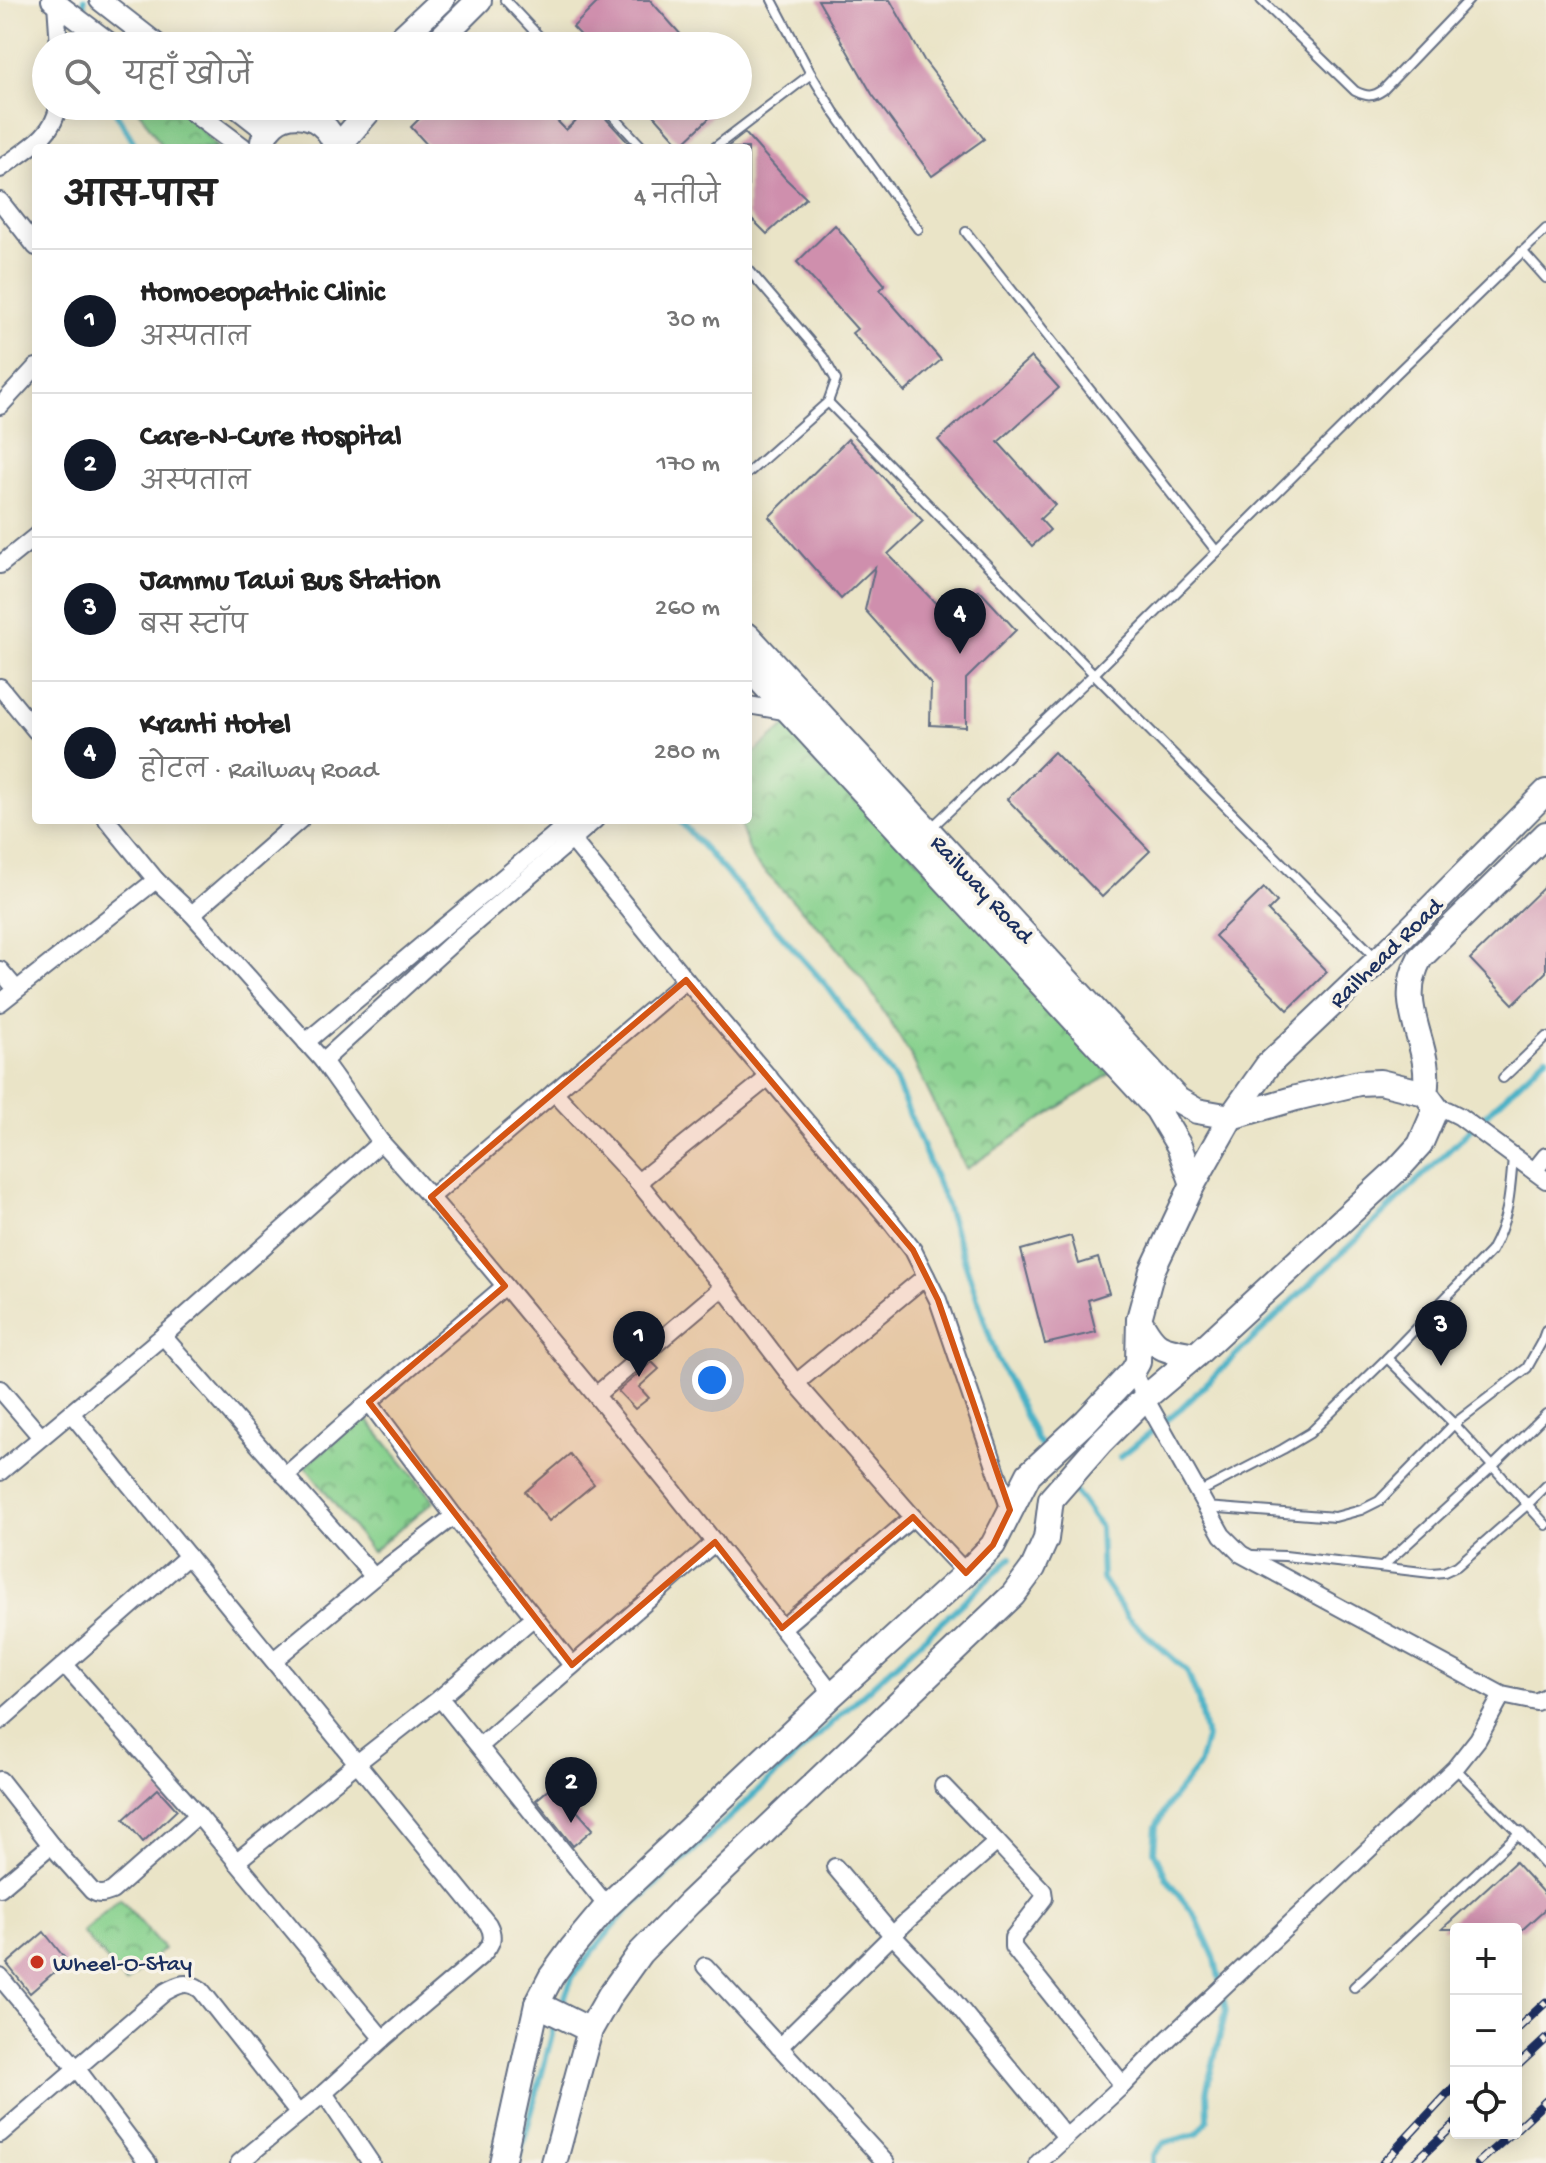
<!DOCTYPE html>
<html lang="hi">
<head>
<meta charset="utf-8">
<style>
  body { margin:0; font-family:"Gochi Hand","Playpen Sans Deva",sans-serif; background:#f2f2f2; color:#222 }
  .controls { position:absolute; right:24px; bottom:24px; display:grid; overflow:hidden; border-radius:8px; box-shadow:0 4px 20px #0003 }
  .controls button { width:72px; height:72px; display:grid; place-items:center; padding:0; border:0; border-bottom:2px solid #e0e0e0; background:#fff; color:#222; font:40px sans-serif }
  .you { position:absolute; left:712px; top:1380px; width:28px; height:28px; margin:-20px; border:6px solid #fff; border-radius:50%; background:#1a73e8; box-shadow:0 0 0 12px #1a73e833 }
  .badge { display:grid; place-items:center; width:52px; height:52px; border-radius:50%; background:#111827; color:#fff; font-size:26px; font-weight:700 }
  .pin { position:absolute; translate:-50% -66px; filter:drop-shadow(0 2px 4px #0008) }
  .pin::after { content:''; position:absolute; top:42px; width:28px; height:24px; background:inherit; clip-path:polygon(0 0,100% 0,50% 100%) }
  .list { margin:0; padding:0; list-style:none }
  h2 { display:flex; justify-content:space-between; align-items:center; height:104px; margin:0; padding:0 32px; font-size:34px }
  h2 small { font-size:26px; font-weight:400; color:#767676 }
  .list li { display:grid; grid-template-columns:52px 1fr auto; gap:24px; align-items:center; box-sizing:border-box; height:144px; padding:0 32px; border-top:2px solid #e0e0e0 }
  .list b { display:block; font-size:30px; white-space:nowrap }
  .list p { margin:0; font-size:26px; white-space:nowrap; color:#767676 }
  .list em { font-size:26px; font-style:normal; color:#767676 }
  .icon { flex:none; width:44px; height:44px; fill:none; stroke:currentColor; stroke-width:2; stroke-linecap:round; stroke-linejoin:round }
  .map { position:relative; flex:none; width:1546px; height:2163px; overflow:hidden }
  .search { position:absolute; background:#fff; box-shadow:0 4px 20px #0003; left:32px; top:32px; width:720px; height:88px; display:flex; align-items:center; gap:20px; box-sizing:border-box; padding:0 28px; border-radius:44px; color:#767676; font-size:30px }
  .panel { position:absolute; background:#fff; box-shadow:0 4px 20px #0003; left:32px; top:144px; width:720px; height:680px; border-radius:8px }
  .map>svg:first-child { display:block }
  .park { fill:url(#park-crowns); stroke:#528076; stroke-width:2 }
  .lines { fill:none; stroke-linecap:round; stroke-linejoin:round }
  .stream { stroke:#48b1c6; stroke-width:6 }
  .building { fill:#cf8fad }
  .service-casing { stroke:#636e83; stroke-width:12 }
  .pedestrian-casing { stroke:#636e83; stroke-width:16 }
  .minor-casing { stroke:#636e83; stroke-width:20 }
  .tertiary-casing { stroke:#636e83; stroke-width:24 }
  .secondary-casing { stroke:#636e83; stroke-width:28 }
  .service { stroke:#fff; stroke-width:8 }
  .pedestrian { stroke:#fff; stroke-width:12 }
  .minor { stroke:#fff; stroke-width:16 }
  .tertiary { stroke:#fff; stroke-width:20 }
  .secondary { stroke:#fff; stroke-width:24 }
  .rail-casing { stroke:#1b2f5e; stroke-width:9 }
  .rail { stroke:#f7f3e8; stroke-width:6; stroke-dasharray:18; stroke-linecap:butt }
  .marked { fill:#d45514; fill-opacity:0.2; stroke:#d45514; stroke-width:6; stroke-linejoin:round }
  .poi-dot { fill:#c8321e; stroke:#f7f3e8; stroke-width:3 }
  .labels { text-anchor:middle; stroke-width:7; stroke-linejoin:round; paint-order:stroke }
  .street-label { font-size:24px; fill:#1b2f5e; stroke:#f7f3e8 }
  .poi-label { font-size:24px; fill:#1b2f5e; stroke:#f7f3e8; text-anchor:start }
</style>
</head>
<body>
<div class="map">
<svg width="1546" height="2163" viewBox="0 0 1546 2163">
  <defs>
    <pattern id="park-crowns" width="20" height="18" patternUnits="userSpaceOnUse" patternTransform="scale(2)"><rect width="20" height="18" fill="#88d18e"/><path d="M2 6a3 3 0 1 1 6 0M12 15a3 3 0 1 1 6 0" fill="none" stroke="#6eaa77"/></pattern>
  </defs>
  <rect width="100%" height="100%" fill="#f7f3e8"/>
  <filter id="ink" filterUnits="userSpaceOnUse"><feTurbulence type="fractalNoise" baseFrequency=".0125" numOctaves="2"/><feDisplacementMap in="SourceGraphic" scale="16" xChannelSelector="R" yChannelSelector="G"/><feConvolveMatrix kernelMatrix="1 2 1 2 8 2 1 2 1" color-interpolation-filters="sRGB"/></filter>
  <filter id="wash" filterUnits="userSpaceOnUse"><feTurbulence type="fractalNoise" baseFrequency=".006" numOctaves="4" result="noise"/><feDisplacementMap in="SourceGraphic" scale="32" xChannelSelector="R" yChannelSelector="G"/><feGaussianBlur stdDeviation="1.8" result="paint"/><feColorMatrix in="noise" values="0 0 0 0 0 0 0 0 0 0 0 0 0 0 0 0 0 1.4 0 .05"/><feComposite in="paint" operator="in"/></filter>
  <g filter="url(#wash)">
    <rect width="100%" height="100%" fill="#eae4c7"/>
    <!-- park -->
    <g class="park">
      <polygon points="136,106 177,106 193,119 217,148 163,148"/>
      <polygon points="790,722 1114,1071 966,1169 911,1056 867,985 831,940 753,860 738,820 748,820 748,758"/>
      <polygon points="365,1417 434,1501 372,1552 305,1466"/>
      <polygon points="120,1899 164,1949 126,1983 82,1932"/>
    </g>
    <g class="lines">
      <!-- stream -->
      <g class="stream">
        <polyline points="84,18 84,0"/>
        <polyline points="84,46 84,30"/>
        <polyline points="112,106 137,148"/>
        <polyline points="679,820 826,985 896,1081 945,1202 997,1358 1037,1440 1045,1451"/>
        <polyline points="1120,1457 1181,1408 1546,1057"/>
        <polyline points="1071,1486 1100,1527 1102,1579 1128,1618 1187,1671 1198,1699 1206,1738 1199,1765 1170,1802 1156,1826 1154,1851 1167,1879 1196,1917 1215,1959 1226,2011 1207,2088 1208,2120 1197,2134 1164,2143 1153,2156 1153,2163"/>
        <polyline points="560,2009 573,1976 619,1919 1011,1558"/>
        <polyline points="518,2163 556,2020"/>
      </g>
    </g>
    <g id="blocks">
      <!-- building -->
      <g class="building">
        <polygon points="600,0 650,0 691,46 591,46 573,27"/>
        <polygon points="818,0 890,0 924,60 984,139 932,176 872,94"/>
        <polygon points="432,106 543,106 566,130 591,106 597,106 599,111 633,148 430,148 411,127"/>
        <polygon points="646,106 722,106 681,145"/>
        <polygon points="745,133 786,179 806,198 767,234 748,215 748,148 726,148"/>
        <polygon points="835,225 885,285 880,290 941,360 905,392 852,333 857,329 797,262"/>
        <polygon points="1031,357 1059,388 998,442 1055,505 1040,519 1050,530 1032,546 938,440"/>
        <polygon points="848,439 923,521 888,554 949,617 979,590 1016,630 966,679 966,727 930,725 931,684 865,610 875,567 841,599 769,517"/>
        <polygon points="1054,752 1150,851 1102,897 1007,799"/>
        <polygon points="1546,885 1546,972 1513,1004 1470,959"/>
        <polygon points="1264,888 1277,902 1268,911 1327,972 1288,1010 1215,936"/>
        <polygon points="1071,1236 1079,1264 1098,1258 1109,1293 1088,1300 1096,1332 1045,1344 1021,1250"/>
        <polygon points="652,1362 659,1369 639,1387 649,1398 635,1409 618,1391"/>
        <polygon points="570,1454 594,1484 549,1521 525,1492"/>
        <polygon points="554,1785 593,1829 573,1846 536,1800"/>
        <polygon points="158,1789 177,1810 143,1842 124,1819"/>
        <polygon points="1515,1862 1546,1896 1546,1908 1523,1929 1442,1929"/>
        <polygon points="44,1932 67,1961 30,1993 7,1964"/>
      </g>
    </g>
  </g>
  <g filter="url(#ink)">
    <use href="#blocks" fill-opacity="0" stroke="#636e83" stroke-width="2"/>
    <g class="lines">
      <defs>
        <g id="service">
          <polyline points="505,0 548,46"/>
          <polyline points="772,0 811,74 834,112 918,229"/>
          <path d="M1261 0 1355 91C1367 97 1373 97 1383 90L1469 0"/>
          <polyline points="604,106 643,148"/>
          <polyline points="714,148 811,74"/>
          <polyline points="966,232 1217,552"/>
          <polyline points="1522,251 1546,278"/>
          <polyline points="748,269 823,357 836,380 828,402 748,473"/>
          <polyline points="828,402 1087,667 1375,957"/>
          <polyline points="930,829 1094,674 1395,375 1546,229"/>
          <polyline points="1503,1078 1546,1037"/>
          <polyline points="1387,1358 1454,1424 1546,1525"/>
          <path d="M1198 1493 1283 1449 1310 1433 1387 1358 1491 1251C1509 1219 1510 1193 1513 1157"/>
          <polyline points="1206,1507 1335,1517 1361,1510 1379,1501 1454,1424 1527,1368 1542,1341 1546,1330"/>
          <polyline points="1252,1555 1285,1556 1431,1573 1444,1572 1457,1566 1527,1505 1546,1486"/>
          <polyline points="1382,1567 1493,1466 1546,1414"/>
          <polyline points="1354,1987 1519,1833 1455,1768"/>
        </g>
        <polyline id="pedestrian" points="1519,1833 1546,1863"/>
        <g id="minor">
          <polyline points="56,3 59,46"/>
          <path d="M0 169C22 152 55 136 58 106"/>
          <polyline points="0,201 36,247"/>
          <polyline points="0,406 36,367"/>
          <polyline points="0,565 36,536"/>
          <polyline points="0,687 36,731"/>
          <polyline points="748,705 790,712"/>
          <polyline points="107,820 156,880"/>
          <polyline points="556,820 686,980 888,1218 913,1250 938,1300 1010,1510"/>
          <polyline points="192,914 300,820"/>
          <polyline points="0,970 16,989"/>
          <polyline points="0,1003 156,880 192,914 323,1061 381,1142 163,1336 0,1472"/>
          <polyline points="306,1042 572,820"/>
          <polyline points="323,1061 460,936 595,820"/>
          <polyline points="554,1092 638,1182 723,1287 796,1383 913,1517 966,1573"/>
          <polyline points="1436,1108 1447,1110 1459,1116 1546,1180"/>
          <path d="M381 1142C436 1202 488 1265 540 1328 640 1448 738 1570 833 1694"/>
          <polyline points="1534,1171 1546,1156"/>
          <polyline points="638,1182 769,1077"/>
          <polyline points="431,1197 686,980"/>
          <polyline points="505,1286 369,1402 454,1516 572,1665"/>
          <polyline points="163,1336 374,1577"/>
          <polyline points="1133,1371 1145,1398 1222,1535 1241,1554 1502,1695 1536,1702 1546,1697"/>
          <polyline points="796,1383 926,1276"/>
          <polyline points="0,1389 41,1437"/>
          <polyline points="596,1395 723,1287"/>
          <polyline points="71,1413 357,1763 440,1698"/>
          <polyline points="285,1476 369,1402"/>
          <polyline points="534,1617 440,1698 607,1906"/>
          <polyline points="782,1628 913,1517"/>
          <polyline points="274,1660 374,1577 454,1516"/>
          <polyline points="65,1665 198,1815 383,2039"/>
          <polyline points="0,1721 188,1556"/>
          <polyline points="480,1746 715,1542"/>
          <path d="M0 1780 51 1845 92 1891C100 1896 104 1894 112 1891L198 1815"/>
          <polyline points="997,1842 1043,1891 1044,1898 1013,1938 1013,1947 1123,2085"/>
          <path d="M236 1862 357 1763 488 1924C495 1937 492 1944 482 1955L383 2039 324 2093 239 2163"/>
          <polyline points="835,1867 893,1936 949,1995 1066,2137"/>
          <polyline points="0,1888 51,1845"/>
          <polyline points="705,1966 886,2163"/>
          <polyline points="0,1977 77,2069 148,2163"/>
          <polyline points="779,2047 908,1920 997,1842 943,1786"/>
          <polyline points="324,2093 371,2163"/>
          <path d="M0 2134 165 1992C179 1984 187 1980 201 1990L298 2113"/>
          <polyline points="1038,2163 1123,2085 1169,2038 1455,1768 1478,1739 1502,1695"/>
        </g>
        <g id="tertiary">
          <polyline points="52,0 113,46"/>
          <polyline points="100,0 159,46"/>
          <polyline points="186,106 242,148"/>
          <polyline points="235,106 267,131"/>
        </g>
        <g id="secondary">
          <polyline points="393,46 442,0"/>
          <polyline points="433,46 479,0"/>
          <path d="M262 148C266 104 326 105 336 148"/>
          <polyline points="337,148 373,106"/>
          <polyline points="748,636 1178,1100 1197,1111 1231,1117 1267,1066 1389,950 1546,792"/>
          <polyline points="748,667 1157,1109 1179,1146 1193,1184"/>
          <path d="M1425 1093C1434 1044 1393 1008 1420 958L1546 834"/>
          <polyline points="537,2004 590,2030"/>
          <path d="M502 2163 537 2004 551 1977 572 1948 607 1906 833 1694 966 1573 993 1545 1029 1474 1086 1421 1133 1371 1138 1362 1139 1319 1152 1271 1193 1184 1231 1117 1296 1098 1359 1083 1380 1082 1425 1093 1436 1108 1420 1145 1398 1169 1196 1355C1161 1349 1156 1351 1139 1319"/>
          <polyline points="554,2163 590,2030 610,1995 640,1953 689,1903 1013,1595 1033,1568 1046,1539 1051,1499 1100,1443 1145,1398 1196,1355"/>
        </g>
      </defs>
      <!-- service casing -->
      <use href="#service" class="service-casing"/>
      <!-- pedestrian casing -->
      <use href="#pedestrian" class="pedestrian-casing"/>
      <!-- minor casing -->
      <use href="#minor" class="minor-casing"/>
      <!-- tertiary casing -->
      <use href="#tertiary" class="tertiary-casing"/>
      <!-- secondary casing -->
      <use href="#secondary" class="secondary-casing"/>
      <!-- service -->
      <use href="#service" class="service"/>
      <!-- pedestrian -->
      <use href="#pedestrian" class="pedestrian"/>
      <!-- minor -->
      <use href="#minor" class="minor"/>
      <!-- tertiary -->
      <use href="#tertiary" class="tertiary"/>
      <!-- secondary -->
      <use href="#secondary" class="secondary"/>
      <defs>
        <g id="rail">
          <polyline points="1516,2030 1546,2002"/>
          <polyline points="1516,2067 1546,2039"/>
          <polyline points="1516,2129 1546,2101"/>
          <polyline points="1383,2163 1456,2085"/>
          <polyline points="1414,2163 1456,2123"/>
          <polyline points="1478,2163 1512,2133"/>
        </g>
      </defs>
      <!-- rail casing -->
      <use href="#rail" class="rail-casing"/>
      <!-- rail -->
      <use href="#rail" class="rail"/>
    </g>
  </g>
  <!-- marked area -->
  <path class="marked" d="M686 980 913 1250 938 1300 1010 1510 993 1545 966 1573 913 1517 782 1628 715 1542 572 1665 369 1402 505 1286 431 1197Z"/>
  <!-- markers -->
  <circle class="poi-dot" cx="37" cy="1962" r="8"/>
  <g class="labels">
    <!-- street labels -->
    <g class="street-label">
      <text transform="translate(983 888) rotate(47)" y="8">Railway Road</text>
      <text transform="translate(1385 952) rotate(-44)" y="8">Railhead Road</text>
    </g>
    <!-- poi labels -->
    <g class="poi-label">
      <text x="53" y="1970">Wheel-O-Stay</text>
    </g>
  </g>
</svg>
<div class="controls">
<button>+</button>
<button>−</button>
<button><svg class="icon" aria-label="locate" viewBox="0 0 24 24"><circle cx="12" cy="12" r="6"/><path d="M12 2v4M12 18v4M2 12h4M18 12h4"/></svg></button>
</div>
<div class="you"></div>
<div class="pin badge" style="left:639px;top:1377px">1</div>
<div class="pin badge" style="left:571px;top:1823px">2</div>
<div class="pin badge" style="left:1441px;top:1366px">3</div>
<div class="pin badge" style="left:960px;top:654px">4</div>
<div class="search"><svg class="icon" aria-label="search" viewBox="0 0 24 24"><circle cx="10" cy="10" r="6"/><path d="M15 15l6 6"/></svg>यहाँ खोजें</div>
<section class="panel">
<h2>आस-पास<small>4 नतीजे</small></h2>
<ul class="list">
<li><span class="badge">1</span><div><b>Homoeopathic Clinic</b><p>अस्पताल</p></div><em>30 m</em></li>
<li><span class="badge">2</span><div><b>Care-N-Cure Hospital</b><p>अस्पताल</p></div><em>170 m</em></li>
<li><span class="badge">3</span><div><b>Jammu Tawi Bus Station</b><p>बस स्टॉप</p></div><em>260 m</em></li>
<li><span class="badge">4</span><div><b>Kranti Hotel</b><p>होटल · Railway Road</p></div><em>280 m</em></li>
</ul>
</section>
</div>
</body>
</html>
